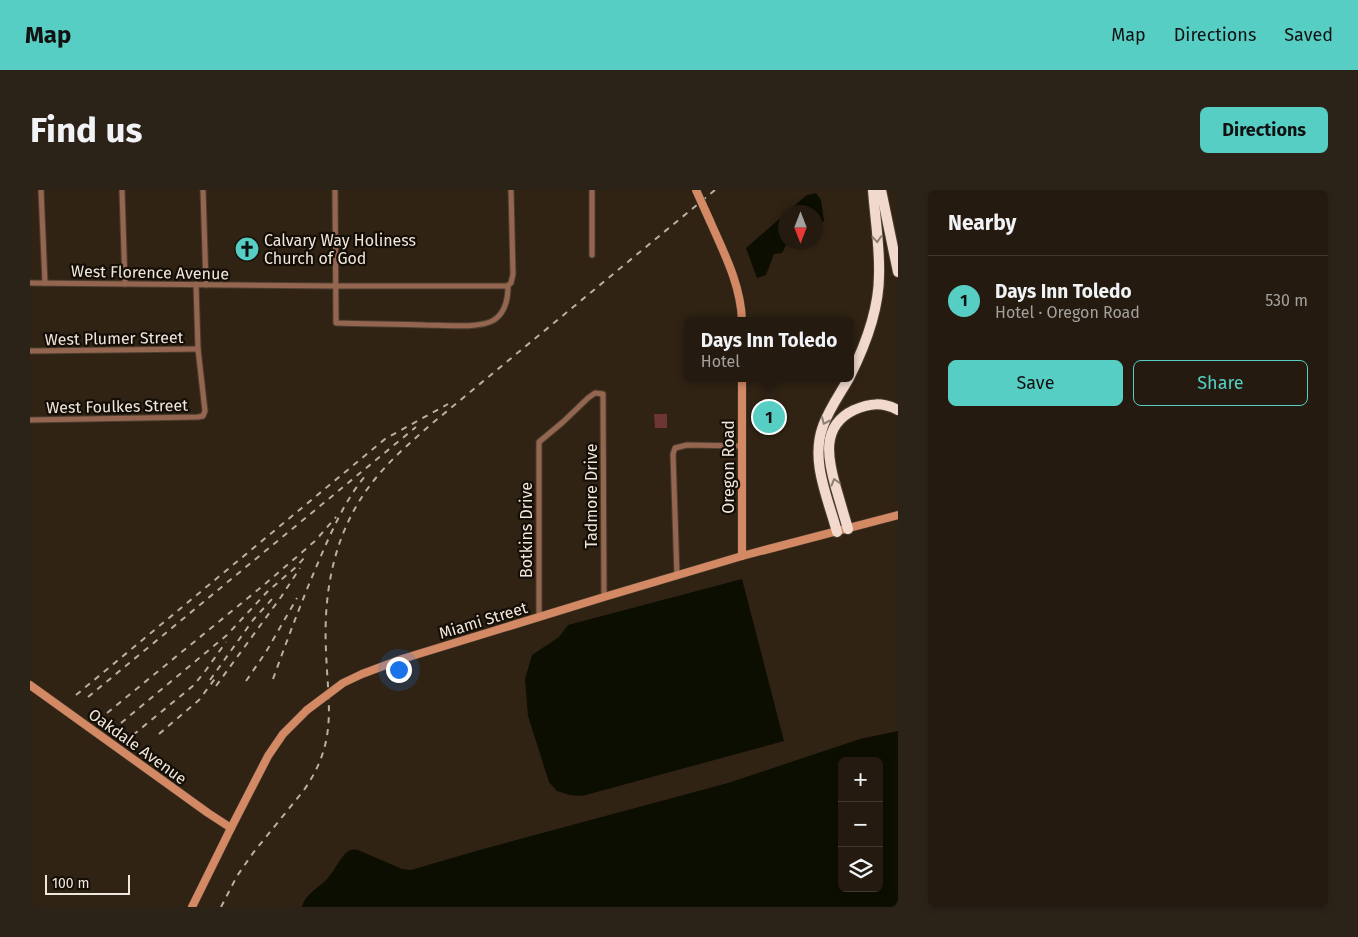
<!DOCTYPE html>
<html lang="en">
<head>
<meta charset="utf-8">
<style>
  body { margin:0; font-family:"Fira Sans",sans-serif; background:#2c2318; color:#f1f3f6 }
  .controls { position:absolute; right:15px; bottom:15px; display:grid; overflow:hidden; border-radius:8px; box-shadow:0 2px 8px #0003 }
  .controls button { width:45px; height:45px; display:grid; place-items:center; padding:0; border:0; border-bottom:1px solid #41382f; background:#241a0f; color:#f1f3f6; font:25px sans-serif }
  .compass { position:absolute; left:748px; top:15px; width:45px; height:45px; border-radius:50%; background:#241a0f; box-shadow:0 2px 8px #0003; rotate:180deg }
  .scale { position:absolute; left:15px; bottom:12px; width:85px; box-sizing:border-box; padding-left:5px; border:2px solid #efe6dc; border-top:0; font-size:14px; line-height:18px; white-space:nowrap; color:#efe6dc; -webkit-text-stroke:4px #140e07; paint-order:stroke }
  .you { position:absolute; left:368px; top:479px; width:18px; height:18px; margin:-12px; border:4px solid #fff; border-radius:50%; background:#1a73e8; box-shadow:0 0 0 8px #1a73e833 }
  .badge { display:grid; place-items:center; width:32px; height:32px; border-radius:50%; background:#56cec4; color:#111; font-size:16px; font-weight:700 }
  .pin { position:absolute; translate:-50% -50%; border:2px solid #fff; box-shadow:0 1px 5px #0006 }
  .popup { position:absolute; left:654px; top:127px; width:170px; height:65px; box-sizing:border-box; display:grid; place-content:center; border-radius:8px; background:#241a0f; filter:drop-shadow(0 1px 4px #0005); font-size:16px; white-space:nowrap; color:#a3a19e }
  .popup b { font-size:19px; color:#f1f3f6 }
  .popup::after { content:''; position:absolute; left:50%; top:100%; margin-left:-10px; border:10px solid transparent; border-top-color:#241a0f }
  .list { margin:0; padding:0; list-style:none }
  h2 { display:flex; justify-content:space-between; align-items:center; height:65px; margin:0; padding:0 20px; font-size:21px }
  h2 small { font-size:16px; font-weight:400; color:#a3a19e }
  .list li { display:grid; grid-template-columns:32px 1fr auto; gap:15px; align-items:center; box-sizing:border-box; height:90px; padding:0 20px; border-top:1px solid #41382f }
  .list b { display:block; font-size:19px; white-space:nowrap }
  .list p { margin:0; font-size:16px; white-space:nowrap; color:#a3a19e }
  .list em { font-size:16px; font-style:normal; color:#a3a19e }
  .actions { display:flex; gap:10px; padding:15px 20px }
  .actions a { flex:1; padding:11px 0; border:1px solid #56cec4; border-radius:8px; text-align:center; font-size:18px; color:#56cec4 }
  .actions .main { background:#56cec4; color:#111 }
  .icon { flex:none; width:28px; height:28px; fill:none; stroke:currentColor; stroke-width:2; stroke-linecap:round; stroke-linejoin:round }
  .map { position:relative; flex:none; width:868px; height:717px; overflow:hidden; border-radius:8px }
  header { display:flex; align-items:center; gap:30px; box-sizing:border-box; height:70px; padding:0 25px; background:#56cec4; color:#111 }
  header strong { font-size:24px }
  nav { display:flex; gap:28px; margin-inline-start:auto; font-size:18px }
  .intro { display:flex; align-items:center; justify-content:space-between; box-sizing:border-box; height:120px; padding:0 30px }
  h1 { margin:0; font-size:35px }
  .button { padding:12px 22px; border-radius:8px; background:#56cec4; color:#111; font-size:18px; font-weight:700 }
  main { display:flex; gap:30px; padding:0 30px }
  aside { flex:1; background:#241a0f; border-radius:8px; box-shadow:0 2px 8px #0003 }
  .map>svg:first-child { display:block }
  .green { fill:#6d3634 }
  .water { fill:#0b0e00; fill-rule:evenodd }
  .lines { fill:none; stroke-linecap:round; stroke-linejoin:round }
  .street-casing { stroke:#4b3e30; stroke-width:7 }
  .secondary-casing { stroke:#4b3e30; stroke-width:9 }
  .highway-casing { stroke:#4b3e30; stroke-width:12 }
  .street { stroke:#95664f; stroke-width:5 }
  .secondary { stroke:#d48965; stroke-width:8 }
  .highway { stroke:#f1d9ce; stroke-width:10 }
  .rail { stroke:#b9afa4; stroke-width:2; stroke-dasharray:6 6; stroke-linecap:butt }
  .secondary-bridge-casing { stroke:#4b3e30; stroke-width:9; stroke-linecap:butt }
  .secondary-bridge { stroke:#d48965; stroke-width:8 }
  .oneway { stroke:#8e7e74 }
  .labels { text-anchor:middle; stroke-width:4.5; stroke-linejoin:round; paint-order:stroke }
  .poi-label { font-size:16px; fill:#efe6dc; stroke:#140e07; text-anchor:start }
  .street-label { font-size:16px; fill:#efe6dc; stroke:#140e07 }
</style>
</head>
<body>
<header>
<strong>Map</strong>
<nav><a>Map</a><a>Directions</a><a>Saved</a></nav>
</header>
<div class="intro"><h1>Find us</h1><a class="button">Directions</a></div>
<main>
<div class="map">
<svg width="868" height="717" viewBox="0 0 868 717">
  <rect width="100%" height="100%" fill="#302314"/>
  <!-- green -->
  <polygon class="green" points="624,224 637,224 637,238 625,238"/>
  <!-- water -->
  <g class="water">
    <polygon points="786,3 791,10 794,31 787,34 786,33 786,22 757,22 777,5"/>
    <polygon points="755,24 756,52 757,53 752,63 744,64 736,85 727,88 716,58"/>
    <polygon points="712,389 754,551 552,606 540,605 527,601 519,592 498,526 495,489 502,465 529,447 538,435"/>
    <path d="M868 541V717H272C275 704 290 697 298 688 305 680 309 669 317 662 320 659 324 659 328 660L372 679 381 680 446 661 698 593 830 549ZM812 571H849V698H812Z"/>
  </g>
  <g class="lines">
    <defs>
      <g id="street">
        <polyline points="11,0 15,93"/>
        <polyline points="92,0 95,94"/>
        <polyline points="173,0 176,95"/>
        <path d="M305 0 306 133C336 134 365 134 395 135 412 135 450 139 464 130 475 123 478 108 478 96"/>
        <polyline points="562,0 562,65"/>
        <polyline points="0,93 306,96 477,96 481,93 483,84 481,0"/>
        <polyline points="0,161 168,159"/>
        <polyline points="0,230 168,227 173,226 175,221 168,159 166,94"/>
        <polyline points="647,386 643,264 645,258 657,255 712,256"/>
        <polyline points="509,427 509,252 533,232 558,208 565,203 573,204 574,407"/>
      </g>
      <g id="secondary">
        <path d="M680 31C694 63 711 95 712 131"/>
        <polyline points="712,188 712,366"/>
        <polyline points="332,484 372,469 574,407 712,366 868,325"/>
        <polyline points="0,495 178,623 201,638"/>
        <polyline points="162,717 201,638 238,566 253,544 277,520"/>
      </g>
      <g id="highway">
        <polyline points="851,0 868,82"/>
        <path d="M820 186C835 156 849 119 849 85 850 57 845 28 843 0"/>
        <path d="M818 339C814 325 810 312 806 298 798 270 790 236 824 220 840 213 852 212 868 220"/>
        <path d="M807 342C798 308 780 271 793 236 799 219 810 204 819 188"/>
      </g>
    </defs>
    <!-- street casing -->
    <use href="#street" class="street-casing"/>
    <!-- secondary casing -->
    <use href="#secondary" class="secondary-casing"/>
    <!-- highway casing -->
    <use href="#highway" class="highway-casing"/>
    <!-- street -->
    <use href="#street" class="street"/>
    <!-- secondary -->
    <use href="#secondary" class="secondary"/>
    <!-- highway -->
    <use href="#highway" class="highway"/>
    <!-- rail -->
    <g class="rail">
      <path d="M243 489C260 442 277 397 297 352 308 328 319 305 336 285"/>
      <polyline points="180,490 223,430 242,409"/>
      <polyline points="216,491 236,462 267,408"/>
      <polyline points="186,496 251,407 270,378"/>
      <polyline points="46,505 355,249 418,214"/>
      <polyline points="58,507 386,237"/>
      <polyline points="77,523 235,394 277,358 286,350 306,327"/>
      <polyline points="91,533 197,445 237,402 266,377 276,366"/>
      <polyline points="129,544 169,510 187,486"/>
      <polyline points="103,545 164,495 176,480 196,452"/>
      <path d="M191 717 207 686 223 663 274 600C308 551 298 516 296 461 293 399 305 338 345 289 361 269 380 253 399 236L685 0"/>
    </g>
    <defs>
      <g id="secondary-bridge">
        <polyline points="666,0 680,31"/>
        <polyline points="277,520 313,493 332,484"/>
      </g>
    </defs>
    <!-- secondary-bridge casing -->
    <use href="#secondary-bridge" class="secondary-bridge-casing"/>
    <!-- secondary-bridge -->
    <use href="#secondary-bridge" class="secondary-bridge"/>
  </g>
  <!-- one-way arrows -->
  <defs><path id="oneway-chevron" d="M-2-3.5L2.5 0L-2 3.5" fill="none" stroke-width="1.6" stroke-linecap="round" stroke-linejoin="round" transform="scale(1.25)"/></defs>
  <g class="oneway">
    <use href="#oneway-chevron" transform="translate(847 49) rotate(86)"/>
    <use href="#oneway-chevron" transform="translate(795 231) rotate(114)"/>
    <use href="#oneway-chevron" transform="translate(805 292) rotate(-106)"/>
  </g>
  <!-- icons -->
  <defs>
    <symbol id="church-disc" viewBox="-11 -11 22 22"><circle r="9.5" fill="#56cec4" stroke="#140e07"/><path d="M-1.2-6h2.4v3.5h3.3v2.4h-3.3V6h-2.4V-.1h-3.3v-2.4h3.3Z" fill="#111"/></symbol>
  </defs>
  <g fill-rule="evenodd">
    <use href="#church-disc" x="203" y="45" width="28" height="28"/>
  </g>
  <g class="labels">
    <!-- poi labels -->
    <g class="poi-label">
      <text x="234" y="56">Calvary Way Holiness<tspan x="234" dy="18">Church of God</tspan></text>
    </g>
    <!-- street labels -->
    <g class="street-label">
      <text transform="translate(120 82) rotate(1)" y="6">West Florence Avenue</text>
      <text transform="translate(84 148) rotate(-1)" y="6">West Plumer Street</text>
      <text transform="translate(87 216) rotate(-1)" y="6">West Foulkes Street</text>
      <text transform="translate(698 277) rotate(-90)" y="6">Oregon Road</text>
      <text transform="translate(561 306) rotate(-90)" y="6">Tadmore Drive</text>
      <text transform="translate(496 340) rotate(-90)" y="6">Botkins Drive</text>
      <text transform="translate(453 430) rotate(-17)" y="6">Miami Street</text>
      <text transform="translate(108 556) rotate(36)" y="6">Oakdale Avenue</text>
    </g>
  </g>
</svg>
<div class="controls">
<button>+</button>
<button>−</button>
<button><svg class="icon" aria-label="layers" viewBox="0 0 24 24"><path d="M12 4l9 5-9 5-9-5zM3 14l9 5 9-5"/></svg></button>
</div>
<svg class="compass" viewBox="-18 -18 36 36"><path d="M0-13l5 13h-10z" fill="#e53935"/><path d="M0 13l5-13h-10z" fill="#a3a19e"/></svg>
<div class="scale">100 m</div>
<div class="you"></div>
<div class="pin badge" style="left:739px;top:227px">1</div>
<div class="popup"><b>Days Inn Toledo</b>Hotel</div>
</div>
<aside>
<h2>Nearby<small></small></h2>
<ul class="list">
<li><span class="badge">1</span><div><b>Days Inn Toledo</b><p>Hotel · Oregon Road</p></div><em>530 m</em></li>
</ul>
<div class="actions"><a class="main">Save</a><a>Share</a></div>
</aside>
</main>
</body>
</html>
